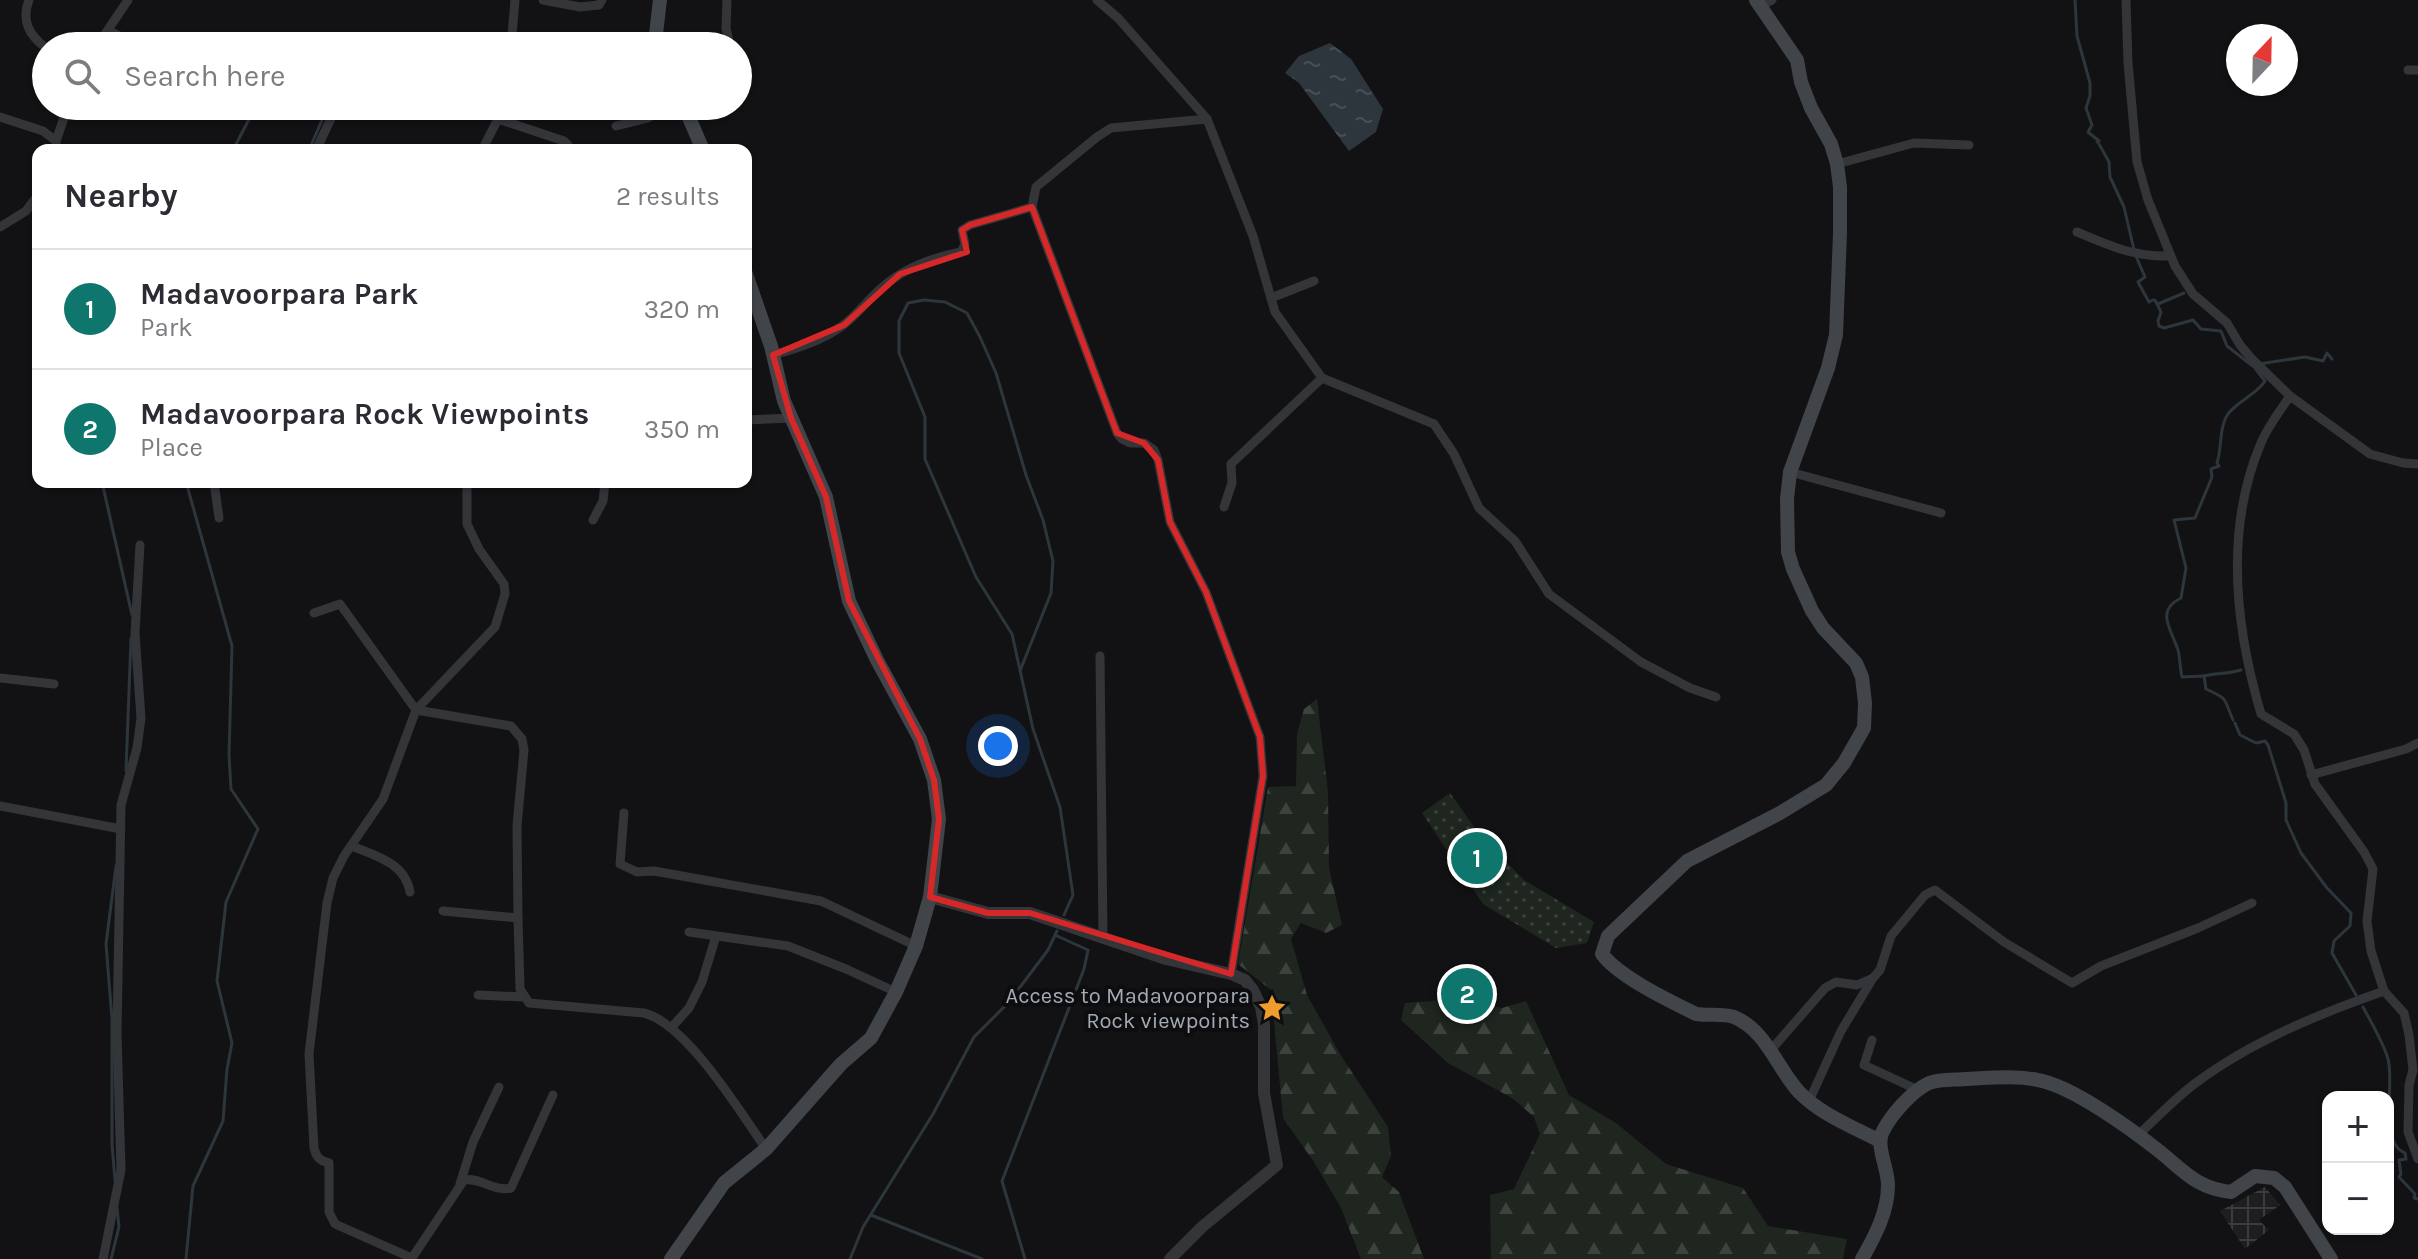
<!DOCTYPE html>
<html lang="en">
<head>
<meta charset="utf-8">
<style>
  body { margin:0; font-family:Karla,sans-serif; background:#f7f7f7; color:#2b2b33 }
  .controls { position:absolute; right:24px; bottom:24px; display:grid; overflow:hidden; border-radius:16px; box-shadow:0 2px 6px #0004 }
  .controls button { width:72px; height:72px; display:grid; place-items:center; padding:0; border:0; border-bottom:2px solid #e1e1e2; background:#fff; color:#2b2b33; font:40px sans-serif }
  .compass { position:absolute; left:2226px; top:24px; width:72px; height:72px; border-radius:50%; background:#fff; box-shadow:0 2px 6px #0004; rotate:22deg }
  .you { position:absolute; left:998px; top:746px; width:28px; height:28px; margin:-20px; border:6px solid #fff; border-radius:50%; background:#1a73e8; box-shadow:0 0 0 12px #1a73e833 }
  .badge { display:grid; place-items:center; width:52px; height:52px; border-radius:50%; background:#0f766e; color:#fff; font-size:26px; font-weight:700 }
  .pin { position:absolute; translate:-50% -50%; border:4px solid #fff; box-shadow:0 2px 8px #0006 }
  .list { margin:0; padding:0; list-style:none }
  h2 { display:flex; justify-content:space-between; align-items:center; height:104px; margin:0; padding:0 32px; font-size:34px }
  h2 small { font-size:26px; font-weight:400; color:#7c7c81 }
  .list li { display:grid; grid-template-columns:52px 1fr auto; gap:24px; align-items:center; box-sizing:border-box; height:120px; padding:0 32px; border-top:2px solid #e1e1e2 }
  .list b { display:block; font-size:30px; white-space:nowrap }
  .list p { margin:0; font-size:26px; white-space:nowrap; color:#7c7c81 }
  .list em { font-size:26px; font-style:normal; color:#7c7c81 }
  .icon { flex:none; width:44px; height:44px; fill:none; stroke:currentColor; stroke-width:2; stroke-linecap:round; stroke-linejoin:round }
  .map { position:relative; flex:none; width:2418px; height:1259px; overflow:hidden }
  .search { position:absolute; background:#fff; box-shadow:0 2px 6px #0004; left:32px; top:32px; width:720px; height:88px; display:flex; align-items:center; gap:20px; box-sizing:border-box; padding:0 28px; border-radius:44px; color:#7c7c81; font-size:30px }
  .panel { position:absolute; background:#fff; box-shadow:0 2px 6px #0004; left:32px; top:144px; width:720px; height:344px; border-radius:16px }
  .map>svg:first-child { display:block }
  .industrial { fill:url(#industrial-grid) }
  .grass { fill:url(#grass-dots) }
  .forest { fill:url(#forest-firs) }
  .water { fill:url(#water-ripples) }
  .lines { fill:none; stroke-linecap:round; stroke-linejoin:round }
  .stream { stroke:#2c363c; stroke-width:3 }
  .minor { stroke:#333539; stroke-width:9 }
  .tertiary { stroke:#333539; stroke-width:12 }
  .secondary { stroke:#414449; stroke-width:14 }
  .marked { fill:none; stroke:#d62828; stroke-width:6; stroke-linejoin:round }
  .labels { text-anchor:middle; stroke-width:8; stroke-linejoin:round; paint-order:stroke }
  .poi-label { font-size:22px; fill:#a4aab4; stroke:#0d0d0f; text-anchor:end }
</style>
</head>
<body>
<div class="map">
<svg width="2418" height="1259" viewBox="0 0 2418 1259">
  <defs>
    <pattern id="industrial-grid" width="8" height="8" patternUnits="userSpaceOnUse" patternTransform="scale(2)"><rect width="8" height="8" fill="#1e1e21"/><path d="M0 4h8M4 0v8" fill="none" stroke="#3c3c3f"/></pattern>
    <pattern id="grass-dots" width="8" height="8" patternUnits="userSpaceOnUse" patternTransform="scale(2)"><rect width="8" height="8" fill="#1e261f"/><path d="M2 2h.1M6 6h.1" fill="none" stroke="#3c433d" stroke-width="1.8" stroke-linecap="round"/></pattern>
    <pattern id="forest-firs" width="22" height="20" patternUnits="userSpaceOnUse" patternTransform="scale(2)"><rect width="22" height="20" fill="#1e261f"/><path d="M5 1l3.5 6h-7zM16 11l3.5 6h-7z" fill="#3c433d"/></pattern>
    <pattern id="water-ripples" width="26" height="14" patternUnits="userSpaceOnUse" patternTransform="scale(2)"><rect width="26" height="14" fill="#2c363c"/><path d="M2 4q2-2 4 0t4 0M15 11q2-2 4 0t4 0" fill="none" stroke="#485056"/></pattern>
  </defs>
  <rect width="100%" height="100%" fill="#121214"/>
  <!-- industrial -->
  <polygon class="industrial" points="2265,1187 2280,1205 2259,1220 2269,1230 2245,1249 2220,1211"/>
  <!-- grass -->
  <polygon class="grass" points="1450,793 1480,835 1524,880 1594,922 1587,943 1556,948 1483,904 1422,813"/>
  <!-- forest -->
  <g class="forest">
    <polygon points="1317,699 1328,792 1329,868 1342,925 1326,933 1301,923 1291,939 1307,995 1340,1054 1388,1127 1391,1156 1382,1177 1399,1192 1424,1259 1361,1259 1341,1208 1314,1162 1283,1118 1271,990 1238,964 1268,787 1296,786 1297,734 1304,709"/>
    <polygon points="1459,999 1502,1008 1526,1001 1569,1095 1616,1123 1666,1164 1743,1188 1768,1226 1847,1239 1843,1259 1491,1259 1490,1195 1514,1189 1540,1134 1534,1117 1512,1098 1448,1063 1401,1020 1405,1003"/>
  </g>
  <!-- water -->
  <polygon class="water" points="1330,43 1351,59 1383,109 1376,132 1349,151 1299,83 1285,73 1299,56"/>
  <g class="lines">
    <!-- stream -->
    <g class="stream">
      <polyline points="2075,0 2077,36 2090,83 2090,96 2086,108 2092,125 2088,132 2099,141 2097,142"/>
      <polyline points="2099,144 2109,162 2110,177 2124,207 2135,254 2145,277 2138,282 2149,302 2153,300"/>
      <polyline points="233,150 256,106"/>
      <polyline points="309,150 326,111 313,106"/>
      <path d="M2155 300 2161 312 2158 321 2159 326 2164 328 2193 320 2201 329 2221 331 2227 346 2254 367 2265 381C2257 394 2238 401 2228 414 2219 427 2222 448 2217 463L2219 466 2211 469 2212 477 2195 518 2174 520 2186 568 2181 598C2155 611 2171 629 2178 650 2180 658 2180 668 2182 677L2204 676 2206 689C2230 700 2223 698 2233 720"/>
      <polyline points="2158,304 2184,293"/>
      <polyline points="2259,364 2305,357 2323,361 2327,353 2332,359"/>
      <polyline points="102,482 132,615"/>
      <polyline points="1020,671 1051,593 1053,561 1043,520 1026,475 996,373 980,337 967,313 945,302 924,300 908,303 899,321 899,353 925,417 925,459 976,577 1012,634 1033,729 1060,807 1073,895 1064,915"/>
      <path d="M2204 676C2216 673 2228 674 2241 670"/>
      <polyline points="2235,723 2240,735 2256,743 2265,741 2268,745 2286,803 2286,820 2301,853 2327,888 2351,913 2350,926 2334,941 2332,953 2356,995"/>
      <polyline points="126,771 131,638"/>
      <path d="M2363 1007C2372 1024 2383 1042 2388 1059 2395 1083 2378 1143 2405 1153L2406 1159 2399 1160 2401 1174 2399 1177 2415 1194 2414 1198 2418 1199"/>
      <polyline points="115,1181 112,1144 112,1019 106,944 116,866"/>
      <polyline points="871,1215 982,1259"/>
      <polyline points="111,1259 119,1227 117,1208"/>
      <polyline points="186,1259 193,1186 223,1121 227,1069 232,1043 217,981 226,902 258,829 231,789 229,755 232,646 188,489 188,482"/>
      <polyline points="850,1259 863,1227 933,1114 974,1037 1008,1003 1048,950 1057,931"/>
      <polyline points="1025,1259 1002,1181 1084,969 1088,950 1055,935"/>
    </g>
    <!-- minor -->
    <g class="minor">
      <path d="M29 0C21 21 29 35 46 48"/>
      <polyline points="543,0 580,7 599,5 602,0"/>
      <polyline points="727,0 726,28 730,46"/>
      <polyline points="1097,0 1118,18 1207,119 1253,236 1275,312 1322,378 1434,424 1454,454 1479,508 1515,541 1549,594 1641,662 1690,688 1716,697"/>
      <polyline points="2126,0 2128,63 2137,162 2148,200 2175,266 2193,294 2227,323 2240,345 2251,358 2290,396 2370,454 2403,463 2418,464"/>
      <polyline points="1761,6 1772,0"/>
      <polyline points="108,30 138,46"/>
      <polyline points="97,46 128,0"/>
      <polyline points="511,46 515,0"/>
      <polyline points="2408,70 2418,70"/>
      <polyline points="0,117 43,131 56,141"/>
      <polyline points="498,119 564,141 568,145 568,150"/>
      <polyline points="616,126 648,118 668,106"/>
      <polyline points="56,150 56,141 68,106"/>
      <polyline points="316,150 337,106"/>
      <polyline points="482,150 498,119 501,106"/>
      <polyline points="1837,164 1914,143 1969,145"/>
      <polyline points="1032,207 1117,433 1122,439 1130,443 1144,443 1154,450 1158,460 1170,522 1206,592 1260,737 1263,776 1231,974"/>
      <polyline points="0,227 26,211 38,195"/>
      <path d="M2077 232C2110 246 2134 257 2170 256"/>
      <polyline points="1271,298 1314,281"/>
      <path d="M773 355C798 348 821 341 842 326 855 317 866 302 878 291 901 269 930 258 961 252L965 244 962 230 970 225 1032 207 1036 187 1097 137 1111 128 1207 119"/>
      <path d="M2290 396C2280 411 2268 426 2261 443 2224 530 2235 626 2261 714L2294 734 2304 750 2315 784 2364 852 2373 869 2367 921 2371 951 2384 991 2404 1013 2409 1035 2413 1070 2409 1085 2408 1132 2418 1159"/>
      <polyline points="746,420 791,418"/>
      <polyline points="1790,472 1941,513"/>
      <polyline points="214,482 219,518"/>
      <path d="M467 482V524L479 549 504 584 505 594 495 627 416 710 383 799 344 856 333 878 327 903 309 1054 314 1148C316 1157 320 1161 329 1163V1212L335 1224 412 1258 464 1180C481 1177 493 1192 511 1188L553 1095"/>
      <polyline points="1224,507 1232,483 1231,464 1322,378"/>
      <polyline points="593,520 603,501 605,482"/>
      <path d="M314 613 340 604 416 710 511 726 522 739 524 750 517 826 518 918 520 989 529 1003 644 1013C686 1023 741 1113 766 1149"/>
      <polyline points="1100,656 1103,939"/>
      <polyline points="0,678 54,684"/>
      <polyline points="2311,775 2406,749 2418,743"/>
      <polyline points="0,806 121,829"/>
      <polyline points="624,813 620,864 637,872 654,871 821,901 916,946"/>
      <path d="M352 846C376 856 405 863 410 892"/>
      <polyline points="443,911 518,918"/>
      <polyline points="689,932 788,946 846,969 896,992"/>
      <polyline points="478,995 523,997"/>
      <polyline points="671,1028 689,1008 702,982 716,936"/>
      <polyline points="1872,1040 1864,1065 1918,1090"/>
      <polyline points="1770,1051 1825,988 1836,982 1857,985 1873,978 1880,970 1891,936 1925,895 1935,890 2004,942 2072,983 2101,966 2198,928 2252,903"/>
      <polyline points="1809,1101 1841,1031 1873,978"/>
      <path d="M2137 1136C2157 1118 2175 1098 2197 1082 2252 1041 2319 1014 2384 991"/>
      <polyline points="460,1184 473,1142 499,1087"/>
      <polyline points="103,1259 121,1170 117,1033 121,805 137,748 141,718 135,633 140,545"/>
    </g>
    <!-- tertiary -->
    <polyline class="tertiary" points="930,897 988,913 1030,913 1166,959 1231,974 1245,980 1253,990 1261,1007 1264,1024 1264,1093 1277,1165 1202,1227 1170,1259"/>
    <!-- secondary -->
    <g class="secondary">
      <polyline points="660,0 656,34 660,46"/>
      <path d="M1756 0 1797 60 1801 82 1811 108 1831 144 1837 164 1840 187V233L1836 335 1828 368 1790 472 1787 499 1788 552 1793 569 1812 611 1823 628 1856 663 1862 677 1865 703 1864 728 1844 763 1826 785 1780 813 1687 861 1608 936 1602 954C1619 977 1670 1001 1696 1014 1709 1016 1722 1013 1734 1017 1766 1030 1777 1068 1799 1092 1820 1114 1853 1127 1880 1141"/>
      <polyline points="684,106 703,150"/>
      <polyline points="671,1259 724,1183 766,1149 841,1064 871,1038 896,992 916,946 930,897 939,819 934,780 920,739 877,660 849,601 826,497 784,401 771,346 746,274"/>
      <path d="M1862 1259C1875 1236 1888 1212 1888 1185 1888 1168 1875 1145 1883 1131 1891 1115 1912 1091 1929 1083 1940 1079 1954 1080 1965 1079 1989 1078 2014 1075 2038 1080 2072 1086 2131 1129 2159 1151 2184 1171 2196 1188 2231 1192L2255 1176 2274 1178 2285 1187 2331 1259"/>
    </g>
  </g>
  <!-- marked area -->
  <path class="marked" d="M1032 207 1117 433 1144 443 1158 460 1170 522 1206 592 1260 737 1263 776 1231 974 1030 913H988L930 897 939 819 934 780 920 739 849 601 826 497 791 418 773 355 844 325 900 274 967 252 962 230 970 225Z"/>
  <!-- icons -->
  <defs>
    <symbol id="sight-bare" viewBox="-9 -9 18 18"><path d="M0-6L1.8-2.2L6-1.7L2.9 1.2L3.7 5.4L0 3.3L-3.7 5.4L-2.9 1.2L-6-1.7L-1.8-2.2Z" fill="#f09b2d" stroke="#0d0d0f" stroke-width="2.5" paint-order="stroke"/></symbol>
  </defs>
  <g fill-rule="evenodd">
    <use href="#sight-bare" x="1252" y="988" width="40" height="40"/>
  </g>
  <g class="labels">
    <!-- poi labels -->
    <g class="poi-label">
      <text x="1250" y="1003">Access to Madavoorpara<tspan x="1250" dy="25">Rock viewpoints</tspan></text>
    </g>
  </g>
</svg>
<div class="controls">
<button>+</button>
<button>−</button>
</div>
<svg class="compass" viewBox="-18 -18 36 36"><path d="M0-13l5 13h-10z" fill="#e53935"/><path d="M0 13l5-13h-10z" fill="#7c7c81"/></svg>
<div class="you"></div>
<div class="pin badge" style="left:1477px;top:858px">1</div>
<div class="pin badge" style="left:1467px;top:994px">2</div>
<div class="search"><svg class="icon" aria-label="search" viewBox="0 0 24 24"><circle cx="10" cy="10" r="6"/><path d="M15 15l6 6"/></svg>Search here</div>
<section class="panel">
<h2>Nearby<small>2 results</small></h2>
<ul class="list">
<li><span class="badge">1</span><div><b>Madavoorpara Park</b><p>Park</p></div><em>320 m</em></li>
<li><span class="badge">2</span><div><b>Madavoorpara Rock Viewpoints</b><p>Place</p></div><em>350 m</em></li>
</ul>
</section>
</div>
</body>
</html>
